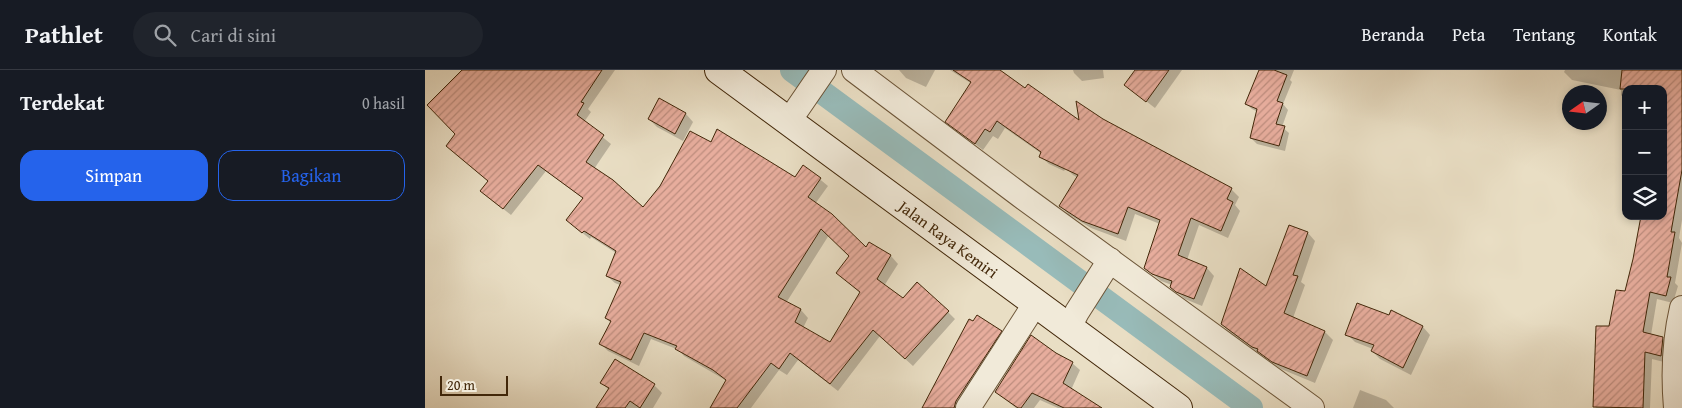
<!DOCTYPE html>
<html lang="id">
<head>
<meta charset="utf-8">
<style>
  body { margin:0; font-family:"Gentium Book Plus",serif; background:#20242c; color:#f1f3f6 }
  .controls { position:absolute; right:15px; top:15px; display:grid; overflow:hidden; border-radius:10px; box-shadow:0 2px 8px #0003 }
  .controls button { width:45px; height:45px; display:grid; place-items:center; padding:0; border:0; border-bottom:1px solid #363941; background:#171b24; color:#f1f3f6; font:25px sans-serif }
  .compass { position:absolute; left:1137px; top:15px; width:45px; height:45px; border-radius:50%; background:#171b24; box-shadow:0 2px 8px #0003; rotate:256deg }
  .scale { position:absolute; left:15px; bottom:12px; width:68px; box-sizing:border-box; padding-left:5px; border:2px solid #422709; border-top:0; font-size:14px; line-height:18px; white-space:nowrap; color:#422709; -webkit-text-stroke:4px #f1ead9; paint-order:stroke }
  .list { margin:0; padding:0; list-style:none }
  h2 { display:flex; justify-content:space-between; align-items:center; height:65px; margin:0; padding:0 20px; font-size:21px }
  h2 small { font-size:16px; font-weight:400; color:#9ea1a6 }
  .actions { display:flex; gap:10px; padding:15px 20px }
  .actions a { flex:1; padding:11px 0; border:1px solid #2563eb; border-radius:15px; text-align:center; font-size:18px; color:#2563eb }
  .actions .main { background:#2563eb; color:#fff }
  .icon { flex:none; width:28px; height:28px; fill:none; stroke:currentColor; stroke-width:2; stroke-linecap:round; stroke-linejoin:round }
  .map { position:relative; flex:none; width:1257px; height:338px; overflow:hidden }
  header { display:flex; align-items:center; gap:30px; box-sizing:border-box; height:70px; padding:0 25px; background:#171b24; border-bottom:1px solid #363941 }
  header strong { font-size:24px }
  nav { display:flex; gap:28px; margin-inline-start:auto; font-size:18px }
  .search { width:350px; height:45px; background:#20242c; display:flex; align-items:center; gap:12px; box-sizing:border-box; padding:0 18px; border-radius:28px; color:#9ea1a6; font-size:19px }
  main { display:flex }
  aside { flex:1; background:#171b24 }
  .map>svg:first-child { display:block }
  .shadow { fill:#0003; fill-rule:evenodd }
  .lines { fill:none; stroke-linecap:round; stroke-linejoin:round }
  .canal { stroke:#98bbb9; stroke-width:24 }
  .building { fill:url(#building-hatch); stroke:#422709; fill-rule:evenodd }
  .street-casing { stroke:#6c5538; stroke-width:26 }
  .secondary-casing { stroke:#422709; stroke-width:30 }
  .street { stroke:#f1ead9; stroke-width:24 }
  .secondary { stroke:#f1ead9; stroke-width:28 }
  .labels { text-anchor:middle; stroke-width:4; stroke-linejoin:round; paint-order:stroke }
  .street-label { font-size:16px; fill:#422709; stroke:#f1ead9 }
</style>
</head>
<body>
<header>
<strong>Pathlet</strong>
<div class="search"><svg class="icon" aria-label="search" viewBox="0 0 24 24"><circle cx="10" cy="10" r="6"/><path d="M15 15l6 6"/></svg>Cari di sini</div>
<nav><a>Beranda</a><a>Peta</a><a>Tentang</a><a>Kontak</a></nav>
</header>
<main>
<aside>
<h2>Terdekat<small>0 hasil</small></h2>
<ul class="list">
</ul>
<div class="actions"><a class="main">Simpan</a><a>Bagikan</a></div>
</aside>
<div class="map">
<svg width="1257" height="338" viewBox="0 0 1257 338">
  <defs>
    <pattern id="building-hatch" width="6" height="6" patternUnits="userSpaceOnUse" patternTransform="scale(1.25)"><rect width="6" height="6" fill="#e7ad9d"/><path d="M-1 1l2-2M0 6l6-6M5 7l2-2" fill="none" stroke="#bd8d7e"/></pattern>
  </defs>
  <rect width="100%" height="100%" fill="#e9dec4"/>
  <filter id="stains"><feTurbulence type="fractalNoise" baseFrequency=".004" numOctaves="4"/><feColorMatrix values="0 0 0 0 .2 0 0 0 0 .09 0 0 0 0 .02 0 0 0 .5 -.17"/></filter>
  <radialGradient id="worn" r=".72"><stop offset=".6" stop-color="#630" stop-opacity="0"/><stop offset="1" stop-color="#630" stop-opacity=".3"/></radialGradient>
  <!-- shadow -->
  <g class="shadow">
    <path d="M39 0H190L163 39 166 42 159 52 186 74 169 99 219 139 286 74 370 109 379 96 403 116 390 134 441 179 444 174 466 186 473 194 459 216 478 230 523 242 530 249 488 296 455 266 413 321 373 290 362 305 354 300 326 338H286L302 311 259 286 254 280 226 269 214 296 183 281 176 274 186 253 181 248 195 215 190 213 182 206 191 183 166 167 165 169 150 157 159 129 121 101 86 145 56 121 64 112 30 83ZM404 165 425 186 412 203 435 223 406 274 378 258 383 248 376 240 361 233Z"/>
    <polygon points="474,0 510,0 501,17 481,8"/>
    <polygon points="525,0 573,0 618,32 652,50 806,119 814,127 810,135 815,141 803,168 774,155 762,190 782,198 789,206 777,236 760,229 746,217 747,215 736,211 720,198 735,154 710,144 701,171 666,158 643,144 636,136 653,108 648,105 641,98 639,101 624,94 616,87 617,84 580,58 573,69 568,66 558,80 530,59 522,51 547,14"/>
    <polygon points="648,0 678,0 679,8 657,11 649,3"/>
    <polygon points="711,0 757,0 730,38 700,15"/>
    <polygon points="835,0 869,0 865,10 867,12 858,34 863,40 857,57 864,63 860,81 832,74 826,68 833,42 827,39 821,34"/>
    <polygon points="1140,0 1257,0 1257,150 1254,168 1257,173 1250,213 1253,216 1248,233 1232,229 1226,265 1237,268 1245,275 1243,293 1227,289 1225,338 1171,338 1170,336 1186,257 1201,223 1209,190 1238,146 1238,19 1201,19 1201,31 1196,25 1196,20 1147,10 1139,2"/>
    <polygon points="234,30 261,44 268,52 258,71 232,57 224,49"/>
    <polygon points="883,163 890,171 876,212 880,215 868,248 900,262 908,270 890,313 856,299 805,262 797,254 842,218"/>
    <polygon points="967,242 998,257 1005,265 986,305 955,289 947,281 948,279 930,272 922,264 964,247"/>
    <polygon points="576,262 583,269 538,338 505,338"/>
    <polygon points="630,284 647,293 655,300 646,320 674,338 633,338 615,330 609,338 591,338 571,322"/>
    <polygon points="177,313 229,315 237,323 228,338 173,338 184,320"/>
    <polygon points="935,320 961,330 969,338 928,338"/>
  </g>
  <g class="lines">
    <!-- canal -->
    <polyline class="canal" points="367,0 826,338"/>
  </g>
  <!-- building -->
  <g class="building">
    <path d="M37 0H177L156 32 159 33 152 45 179 65 161 92 188 110 218 137 235 116 265 61 286 72 292 59 370 107 378 95 396 108 383 127 407 144 441 177 444 172 466 185 452 209 478 228 492 212 524 241 480 289 448 260 405 314 365 283 354 299 346 293 312 338H285L301 310 288 300 250 279 252 276 219 263 206 290 174 274 186 251 180 248 196 212 181 206 191 181 159 161 157 163 141 150 158 128 113 95 78 139 55 121 63 111 21 76 30 64 2 35ZM396 159 424 186 411 203 435 222 405 272 370 252 376 239 353 227Z"/>
    <polygon points="528,0 575,0 600,18 603,14 654,50 651,31 678,49 807,118 802,129 808,132 796,161 766,148 753,185 782,197 769,229 751,222 745,217 747,211 727,204 719,198 735,150 703,137 693,164 657,151 634,136 653,105 614,87 616,82 572,51 565,62 560,59 550,74 520,52 546,12"/>
    <polygon points="710,0 744,0 721,32 699,15"/>
    <polygon points="834,0 849,0 862,5 852,31 858,33 851,54 860,56 854,76 825,68 832,39 820,34"/>
    <polygon points="1197,0 1257,0 1257,100 1246,162 1250,162 1242,207 1246,207 1241,226 1225,222 1218,262 1238,267 1236,286 1220,282 1218,338 1168,337 1171,256 1184,256 1191,220 1200,221 1208,189 1216,146 1238,146 1238,19 1195,19"/>
    <polygon points="234,28 261,43 250,64 223,49"/>
    <polygon points="864,155 883,162 868,205 873,206 859,243 900,261 882,306 847,292 832,281 833,279 827,277 796,254 815,198 841,216"/>
    <polygon points="932,233 964,245 966,240 998,256 978,298 946,281 949,275 920,265"/>
    <polygon points="552,245 577,261 531,331 529,338 497,338 544,249 548,251"/>
    <polygon points="606,265 631,283 648,292 638,313 677,338 639,338 607,323 596,338 593,338 570,322"/>
    <polygon points="190,289 230,314 215,338 205,331 200,338 171,338 184,318 175,313"/>
  </g>
  <g class="lines">
    <defs>
      <g id="street">
        <polyline points="429,0 595,125 887,338"/>
        <polyline points="364,51 399,0"/>
        <polyline points="644,258 652,242 685,190"/>
        <polyline points="543,338 610,234"/>
        <path d="M1251 338C1248 303 1249 272 1257 238"/>
      </g>
      <g id="secondary">
        <path id="s1" d="M294 0 753 338"/>
      </g>
    </defs>
    <!-- street casing -->
    <use href="#street" class="street-casing"/>
    <!-- secondary casing -->
    <use href="#secondary" class="secondary-casing"/>
    <!-- street -->
    <use href="#street" class="street"/>
    <!-- secondary -->
    <use href="#secondary" class="secondary"/>
  </g>
  <g class="labels">
    <!-- street labels -->
    <g class="street-label">
      <text dy="6" stroke="none"><textPath href="#s1" startOffset="285">Jalan Raya Kemiri</textPath></text>
    </g>
  </g>
  <rect width="100%" height="100%" filter="url(#stains)"/>
  <rect width="100%" height="100%" fill="url(#worn)"/>
</svg>
<div class="controls">
<button>+</button>
<button>−</button>
<button><svg class="icon" aria-label="layers" viewBox="0 0 24 24"><path d="M12 4l9 5-9 5-9-5zM3 14l9 5 9-5"/></svg></button>
</div>
<svg class="compass" viewBox="-18 -18 36 36"><path d="M0-13l5 13h-10z" fill="#e53935"/><path d="M0 13l5-13h-10z" fill="#9ea1a6"/></svg>
<div class="scale">20 m</div>
</div>
</main>
</body>
</html>
